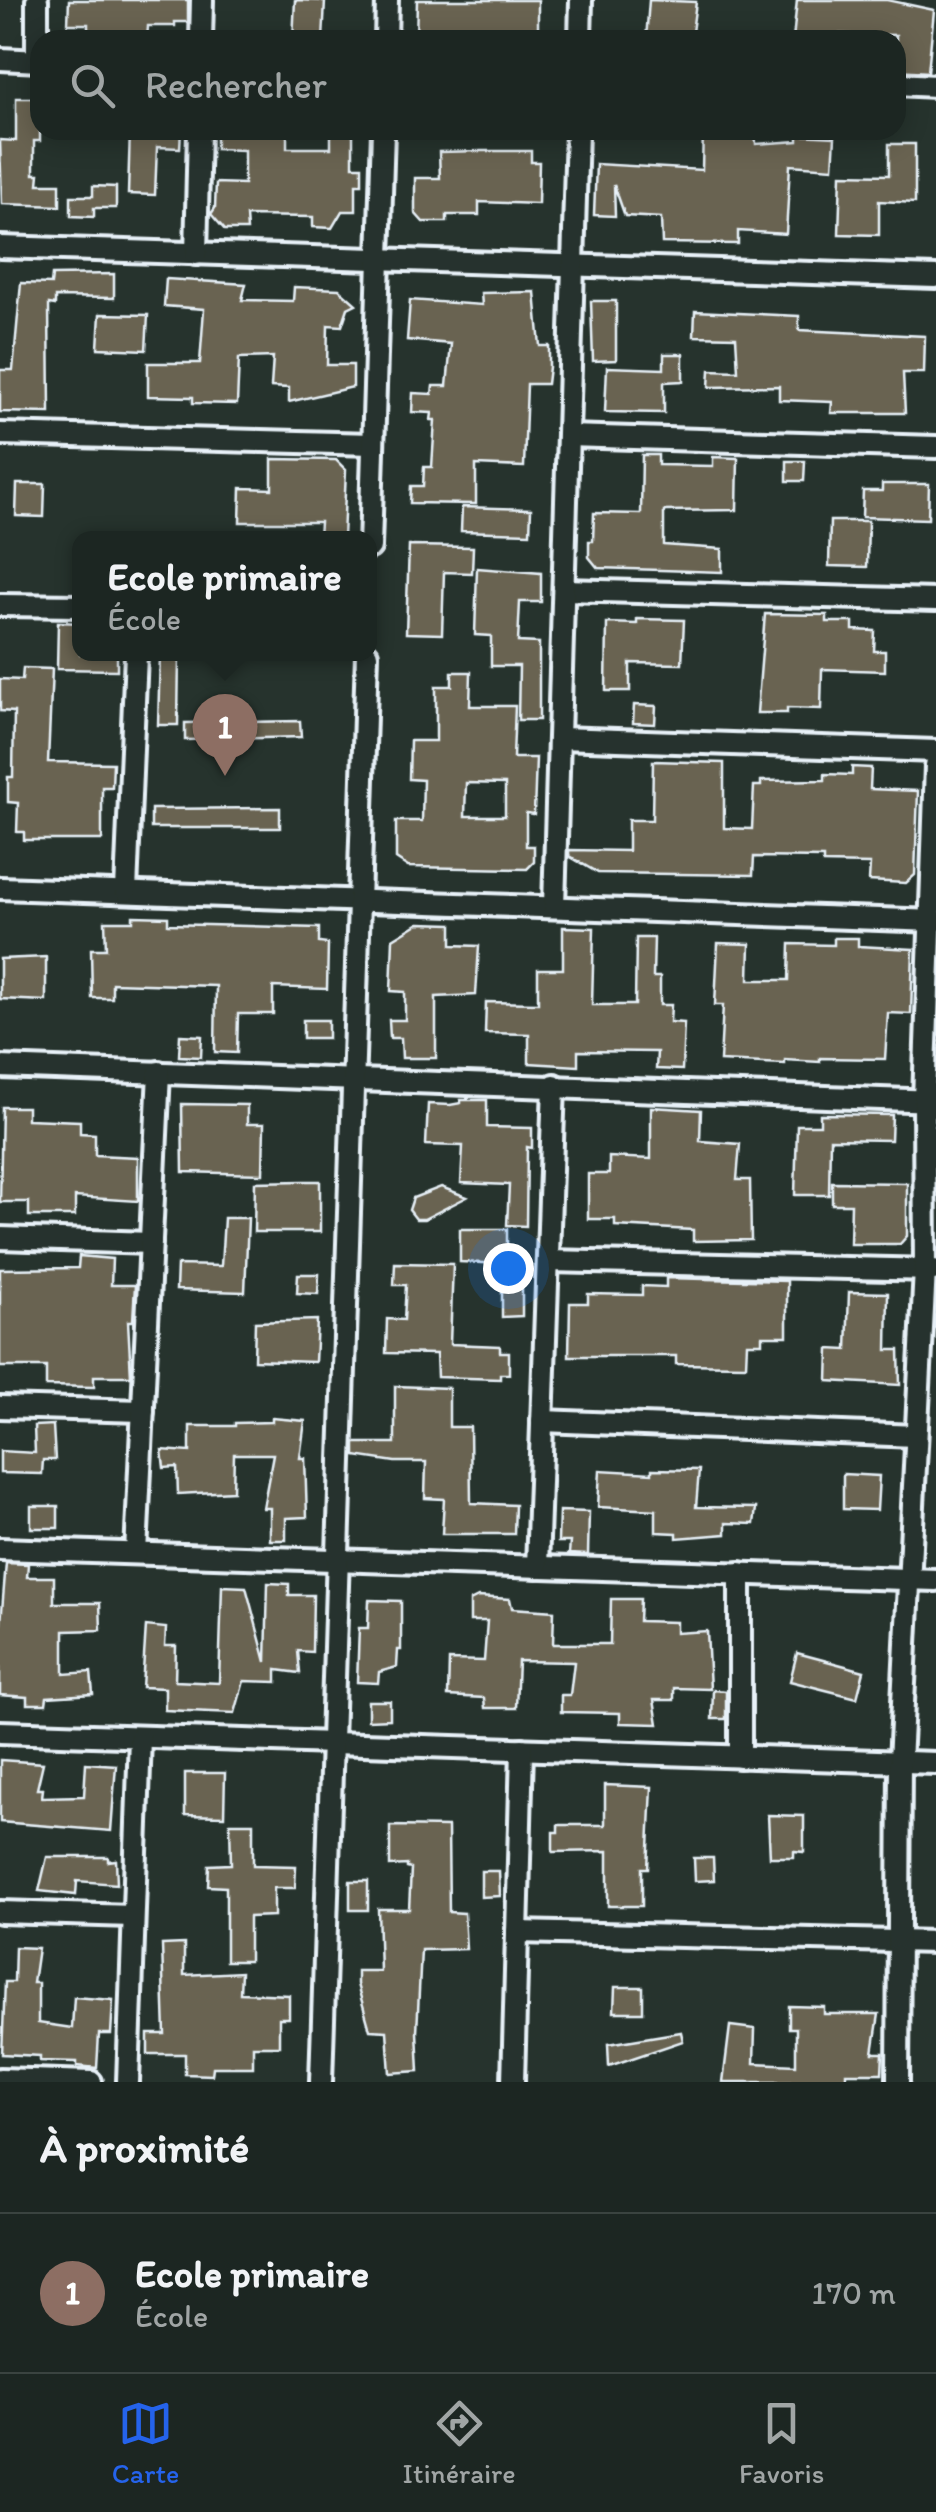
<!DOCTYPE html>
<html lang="fr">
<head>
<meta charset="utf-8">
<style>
  body { margin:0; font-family:Itim,sans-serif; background:#252e2a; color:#f1f3f6 }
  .you { position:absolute; left:508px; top:1268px; width:35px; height:35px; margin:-25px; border:8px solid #fff; border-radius:50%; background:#1a73e8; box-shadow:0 0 0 15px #1a73e833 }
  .badge { display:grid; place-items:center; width:65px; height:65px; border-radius:50%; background:#2563eb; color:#fff; font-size:32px; font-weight:700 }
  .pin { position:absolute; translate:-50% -82px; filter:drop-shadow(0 2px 5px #0008) }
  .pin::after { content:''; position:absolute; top:52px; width:35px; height:30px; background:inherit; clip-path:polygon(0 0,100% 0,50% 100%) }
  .popup { position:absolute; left:72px; top:531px; width:305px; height:130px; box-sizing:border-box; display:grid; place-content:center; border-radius:20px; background:#1c2622; filter:drop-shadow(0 2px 8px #0005); font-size:32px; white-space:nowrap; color:#a0a5a5 }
  .popup b { font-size:38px; color:#f1f3f6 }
  .popup::after { content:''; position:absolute; left:50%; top:100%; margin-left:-20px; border:20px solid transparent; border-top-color:#1c2622 }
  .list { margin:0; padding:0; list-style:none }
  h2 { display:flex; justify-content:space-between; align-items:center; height:130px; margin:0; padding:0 40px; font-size:42px }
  h2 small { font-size:32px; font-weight:400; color:#a0a5a5 }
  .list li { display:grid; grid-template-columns:65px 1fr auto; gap:30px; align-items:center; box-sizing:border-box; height:160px; padding:0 40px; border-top:2px solid #3a4340 }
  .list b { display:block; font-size:38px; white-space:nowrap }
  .list p { margin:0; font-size:32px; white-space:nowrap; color:#a0a5a5 }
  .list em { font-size:32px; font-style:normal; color:#a0a5a5 }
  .icon { flex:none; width:55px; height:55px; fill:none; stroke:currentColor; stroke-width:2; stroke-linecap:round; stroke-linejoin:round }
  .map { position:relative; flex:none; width:936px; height:2082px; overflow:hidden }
  .search { position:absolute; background:#1c2622; box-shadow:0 5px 25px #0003; left:30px; right:30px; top:30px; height:110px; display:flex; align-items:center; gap:25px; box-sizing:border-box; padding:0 35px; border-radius:30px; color:#a0a5a5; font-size:38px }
  .sheet { height:290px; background:#1c2622 }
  nav { display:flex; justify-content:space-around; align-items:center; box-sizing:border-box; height:140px; border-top:2px solid #3a4340; background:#1c2622; font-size:28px; color:#a0a5a5 }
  nav a { display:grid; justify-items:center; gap:5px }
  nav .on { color:#2563eb }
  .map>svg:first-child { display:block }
  .building { fill:#696351; stroke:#e8f1f8; stroke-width:2.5; fill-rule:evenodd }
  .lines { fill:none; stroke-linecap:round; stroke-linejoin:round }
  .minor-casing { stroke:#e8f1f8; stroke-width:28 }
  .minor { stroke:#26332d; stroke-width:20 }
</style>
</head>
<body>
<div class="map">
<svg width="936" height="2082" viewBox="0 0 936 2082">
  <rect width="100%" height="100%" fill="#26332d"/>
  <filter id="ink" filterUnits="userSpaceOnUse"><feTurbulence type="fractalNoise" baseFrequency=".01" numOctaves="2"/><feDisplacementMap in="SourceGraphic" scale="20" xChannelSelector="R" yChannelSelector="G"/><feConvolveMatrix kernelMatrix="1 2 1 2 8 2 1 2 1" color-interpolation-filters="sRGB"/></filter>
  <g filter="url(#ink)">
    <!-- building -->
    <g class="building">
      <polygon points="69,0 188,0 188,22 175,22 175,26 148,26 147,40 88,40 88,24 68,24"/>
      <polygon points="295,0 325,1 323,40 293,40"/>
      <polygon points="417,0 538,0 538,32 534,32 534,40 416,40"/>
      <polygon points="649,0 696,2 691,40 646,40"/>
      <polygon points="797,0 887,0 934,10 928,72 896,70 896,35 840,34 840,40 793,40"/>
      <polygon points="16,98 40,98 40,141 34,141 34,174 39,174 38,184 60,184 60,206 2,204 0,140 16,141"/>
      <polygon points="130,130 181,130 180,148 157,147 155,195 128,194"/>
      <polygon points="216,130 287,130 287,148 331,148 331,134 353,134 353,166 362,166 362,184 356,184 356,211 342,211 332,228 313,227 313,217 246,216 247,230 225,230 211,214 215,208 216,183 244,184 244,150 216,149"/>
      <polygon points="703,130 755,130 756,144 798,141 798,135 835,137 833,168 790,165 786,234 738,231 738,244 662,243 661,218 625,216 614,185 615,216 594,215 596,164 702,170"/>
      <polygon points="889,144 915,144 915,203 879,201 879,235 839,234 841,174 889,175"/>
      <polygon points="482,151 531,151 531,162 539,162 538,204 479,202 479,215 447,215 447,222 423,222 415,213 415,178 440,178 439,152"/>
      <polygon points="93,186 116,187 116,208 94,208 94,217 71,216 71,196 93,196"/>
      <polygon points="114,274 114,298 55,297 55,305 49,304 50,413 0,412 0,370 13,370 21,283 51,284 52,275"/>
      <polygon points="166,279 246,284 242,300 293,301 294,287 339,289 356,304 348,308 342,326 328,325 327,365 353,365 353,387 289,402 289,388 271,387 273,357 239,358 237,404 193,403 193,397 148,396 148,363 200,363 204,309 164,306"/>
      <polygon points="535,292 540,346 549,346 549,367 547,384 527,384 524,467 476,465 476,504 410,503 411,486 423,486 424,467 432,467 435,420 431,420 432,413 412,412 413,393 432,394 433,386 447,386 451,344 407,340 410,300 482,305 481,293"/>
      <polygon points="591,301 616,301 616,360 593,361"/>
      <polygon points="695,311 799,316 799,330 925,336 924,373 903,373 905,413 831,413 832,402 779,400 779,386 709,387 710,370 738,371 736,337 694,336"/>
      <polygon points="100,314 148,315 146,350 98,348"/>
      <polygon points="664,354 683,354 683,381 664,382 664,413 605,412 607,367 664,369"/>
      <polygon points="642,455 658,455 658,465 713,466 713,457 738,458 737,510 664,511 664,545 722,549 722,572 598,568 589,557 589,541 593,541 594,513 641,514"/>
      <polygon points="272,459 336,460 346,470 343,538 319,538 320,522 240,522 241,488 272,489"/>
      <polygon points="787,461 805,461 804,481 787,481"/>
      <polygon points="17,484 45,484 44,517 16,516"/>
      <polygon points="882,484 929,484 928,519 862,517 863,491 882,491"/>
      <polygon points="462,507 531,509 530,533 461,531"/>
      <polygon points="830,521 868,521 867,567 829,566"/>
      <polygon points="409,546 473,547 472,573 444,572 442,634 406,633"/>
      <polygon points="477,568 541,573 541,602 520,602 518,642 539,643 539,720 518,720 519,666 491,666 491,636 475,635"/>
      <polygon points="765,614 827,615 827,622 853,622 853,630 875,631 874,651 885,651 885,671 822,669 821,709 787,708 787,713 757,713"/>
      <polygon points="637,619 684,620 682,664 630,663 630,691 606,691 607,623 637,624"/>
      <polygon points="58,622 80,623 80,654 117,654 117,670 57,669"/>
      <polygon points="160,654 179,654 178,725 158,725"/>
      <polygon points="23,668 52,669 48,762 113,763 112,787 102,787 102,840 24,840 24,832 17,832 18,803 8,802 8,777 13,777 14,712 0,711 0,679 22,680"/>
      <path d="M452 672H471L470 706H515L513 758H536L534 814 526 813V846H534V862L527 869 408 867 396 859V821H422L423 780 409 779 410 741H436V686H452ZM466 783 505 784V816H465Z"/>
      <polygon points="634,705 656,706 655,724 633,723"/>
      <polygon points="300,721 301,737 185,740 185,723"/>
      <polygon points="653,761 724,763 724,828 752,829 754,786 761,786 761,781 825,780 825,774 852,775 852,767 871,768 870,789 918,791 915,875 906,883 869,881 870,864 823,863 823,858 754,857 753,875 598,873 569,856 569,850 628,851 628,820 652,820"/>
      <polygon points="280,808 280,828 151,828 151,809"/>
      <polygon points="133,916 168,917 168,924 319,928 319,943 328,944 327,989 273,987 273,1014 238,1014 237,1053 215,1052 216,986 112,983 112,998 92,998 91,949 106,949 105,921 133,921"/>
      <polygon points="419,923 452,924 452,945 479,946 476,995 436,997 436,1058 402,1058 401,1038 390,1038 389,1020 405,1020 405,992 391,991 393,939"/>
      <polygon points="563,927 594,928 592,1005 635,1005 636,938 654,938 653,977 660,977 660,1005 671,1005 670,1022 684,1023 682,1070 656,1069 657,1052 578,1051 578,1066 529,1063 529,1034 485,1033 486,1002 538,1003 538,969 563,969"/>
      <polygon points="834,938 858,938 858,946 913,949 911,1014 888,1013 885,1059 820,1058 820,1062 785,1060 785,1064 720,1061 723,1005 715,1005 718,943 750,944 749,980 789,980 790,944 834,945"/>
      <polygon points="46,957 46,1001 0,999 0,959"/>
      <rect x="303" y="1020" width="25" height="18"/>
      <polygon points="180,1035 202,1036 201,1057 179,1056"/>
      <polygon points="461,1100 487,1100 487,1127 532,1128 532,1148 527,1147 526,1226 507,1225 509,1185 461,1183 463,1146 426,1145 428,1104 450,1105 461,1103"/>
      <polygon points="182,1104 247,1105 247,1124 264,1124 263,1174 183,1172"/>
      <polygon points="2,1107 27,1107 27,1119 80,1121 80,1133 95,1134 95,1155 138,1157 138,1201 75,1197 75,1216 29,1216 29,1202 0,1202"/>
      <polygon points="651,1107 701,1110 700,1141 740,1144 737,1180 750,1180 751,1240 693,1241 693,1230 615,1226 615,1219 588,1219 588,1174 609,1174 609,1157 651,1159"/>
      <polygon points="820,1114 892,1115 891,1140 830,1139 829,1195 795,1195 797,1125 820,1125"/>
      <polygon points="303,1181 320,1181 320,1232 254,1232 255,1182"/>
      <polygon points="832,1182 907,1183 907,1236 900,1244 850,1244 851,1204 832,1204"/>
      <polygon points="441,1187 467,1197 424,1219 416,1219 409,1210 413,1198"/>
      <polygon points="224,1218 248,1218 245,1292 176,1290 177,1265 221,1266"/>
      <polygon points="460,1229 507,1229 507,1264 460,1262"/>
      <polygon points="79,1256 112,1259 111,1285 135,1285 133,1321 128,1321 131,1376 94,1376 94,1387 46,1386 46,1367 0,1367 0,1269 78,1268"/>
      <polygon points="395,1263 453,1264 450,1344 500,1346 500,1352 509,1352 509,1374 500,1374 500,1379 437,1377 436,1354 386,1353 387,1319 404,1320 406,1285 394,1285"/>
      <polygon points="502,1268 522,1268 522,1316 502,1317"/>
      <polygon points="298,1274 319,1274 318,1294 297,1293"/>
      <polygon points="666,1278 787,1281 787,1336 762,1336 762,1343 747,1343 746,1365 676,1364 676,1356 569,1356 570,1303 588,1303 588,1294 642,1295 642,1286 666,1287"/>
      <polygon points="849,1292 888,1293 887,1350 899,1350 900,1385 828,1381 829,1349 847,1350"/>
      <polygon points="317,1320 315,1362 254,1360 255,1322"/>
      <polygon points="395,1386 449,1388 449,1427 470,1427 471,1503 515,1505 514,1534 442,1534 444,1499 425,1498 426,1462 395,1462 355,1456 355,1443 395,1443"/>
      <polygon points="272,1418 305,1421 300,1458 305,1458 307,1517 286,1518 286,1540 270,1540 270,1508 263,1508 273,1454 234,1454 233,1491 178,1494 177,1467 164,1468 162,1450 190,1452 190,1426 235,1426 235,1423 272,1422"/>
      <polygon points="53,1425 55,1460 43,1460 42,1474 0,1473 0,1451 35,1453 34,1426"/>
      <polygon points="652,1469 699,1470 696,1507 756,1508 754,1524 726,1523 726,1534 677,1538 677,1533 656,1532 656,1510 598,1507 600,1470 652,1473"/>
      <polygon points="843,1474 879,1476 877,1510 843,1509"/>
      <rect x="31" y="1506" width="27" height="22"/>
      <polygon points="559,1511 589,1512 588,1555 569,1554 570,1542 558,1542"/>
      <polygon points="6,1563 28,1564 27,1577 54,1577 54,1603 100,1603 101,1630 64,1631 64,1674 91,1672 93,1694 47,1697 46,1704 27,1704 27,1697 0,1695 0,1635"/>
      <polygon points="268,1583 289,1584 289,1595 313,1595 312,1652 298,1651 300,1673 277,1670 277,1682 244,1681 235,1713 165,1710 165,1688 142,1687 146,1626 166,1628 165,1646 176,1646 175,1681 219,1683 222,1586 246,1587 266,1662"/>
      <polygon points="478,1597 510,1599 512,1608 554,1611 553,1644 610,1644 611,1599 640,1599 639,1621 676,1622 676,1633 707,1631 710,1689 674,1688 674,1700 654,1700 658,1724 620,1723 620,1713 561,1712 561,1695 570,1695 574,1662 518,1661 516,1708 485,1708 484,1698 448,1696 449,1660 484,1661 487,1621 470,1621 470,1601"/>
      <polygon points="369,1600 401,1601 401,1650 398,1650 397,1667 379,1672 378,1683 357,1682 359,1628 368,1628"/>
      <polygon points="797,1653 864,1671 857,1698 790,1681"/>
      <polygon points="713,1690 726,1691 726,1719 712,1719"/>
      <polygon points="368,1701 390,1701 390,1719 368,1720"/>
      <polygon points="0,1760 43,1763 37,1789 43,1789 42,1797 84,1796 86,1763 116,1765 111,1831 0,1822"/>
      <polygon points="185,1773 225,1773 224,1816 185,1815"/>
      <polygon points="605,1785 652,1787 648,1868 642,1868 642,1906 608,1906 608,1851 553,1852 553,1832 558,1832 558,1825 605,1825"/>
      <polygon points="768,1815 804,1816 804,1852 794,1851 794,1857 770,1857"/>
      <polygon points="230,1823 253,1823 253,1865 296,1866 295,1888 274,1888 274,1916 249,1917 249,1961 226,1961 226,1887 208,1886 209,1865 231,1864"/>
      <polygon points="390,1826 448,1827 449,1912 464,1913 466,1949 421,1950 417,2032 419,2071 390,2073 387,2031 370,2030 357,1984 357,1971 380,1971 378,1909 409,1909 411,1869 407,1868 407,1865 390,1866"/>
      <polygon points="47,1857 108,1857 108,1861 116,1860 117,1884 77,1881 76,1895 39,1891"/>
      <polygon points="694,1858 713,1858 714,1880 695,1881"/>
      <polygon points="481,1871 499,1871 500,1896 481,1897"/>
      <rect x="350" y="1881" width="18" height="29"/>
      <polygon points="184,1944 184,1975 241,1972 240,1993 289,1995 289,2018 279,2018 279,2046 253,2046 253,2067 213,2067 212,2075 185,2074 185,2054 148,2054 148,2034 165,2034 162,1945"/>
      <polygon points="15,1947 38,1948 33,1983 38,1983 38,2023 72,2028 74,1997 113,2000 111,2034 99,2034 97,2068 77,2066 77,2062 40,2061 40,2056 2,2054 5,1982 14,1982"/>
      <polygon points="615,1987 643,1987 643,2012 614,2012"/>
      <polygon points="789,2006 824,2007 824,2014 879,2014 873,2053 883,2053 882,2073 846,2073 846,2082 723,2082 730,2026 755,2029 754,2063 796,2065 796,2028 789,2028"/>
      <polygon points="681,2032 683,2041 609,2066 608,2044"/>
    </g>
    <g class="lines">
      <defs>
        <g id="minor">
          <polyline points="37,0 37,60"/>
          <polyline points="201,40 202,0"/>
          <polyline points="386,40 387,0"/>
          <polyline points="580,40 581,0"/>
          <polyline points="0,59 40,61"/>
          <polyline points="896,84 936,86"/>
          <polyline points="0,247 936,277"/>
          <polyline points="196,254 199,130"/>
          <polyline points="0,434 373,444"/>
          <polyline points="568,436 936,447"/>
          <polyline points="370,547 383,130"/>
          <polyline points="564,590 936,600"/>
          <polyline points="0,605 80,606"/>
          <polyline points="560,738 936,751"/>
          <polyline points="0,888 936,921"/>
          <polyline points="126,891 136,654"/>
          <polyline points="554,906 577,130"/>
          <polyline points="0,1067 936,1101"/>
          <polyline points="0,1238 151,1243"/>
          <polyline points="548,1261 934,1270"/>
          <polyline points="0,1407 143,1411"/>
          <polyline points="542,1421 916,1436"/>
          <polyline points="0,1549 936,1580"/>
          <polyline points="136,1553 159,1072"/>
          <polyline points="537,1567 554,1085"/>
          <polyline points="740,1573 740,1757"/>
          <polyline points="0,1732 936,1763"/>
          <polyline points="0,1912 133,1916"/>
          <polyline points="517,1932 936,1942"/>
          <polyline points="0,2079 91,2082"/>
          <polyline points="128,2082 140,1737"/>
          <polyline points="321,2082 367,654"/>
          <polyline points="513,2082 522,1749"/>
          <polyline points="898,2082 900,1762 925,1269 924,1100 936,765"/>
        </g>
      </defs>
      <!-- minor casing -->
      <use href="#minor" class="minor-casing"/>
      <!-- minor -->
      <use href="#minor" class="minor"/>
    </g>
  </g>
</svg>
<div class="you"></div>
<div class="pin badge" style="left:225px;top:776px;background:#8d6e63">1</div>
<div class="popup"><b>Ecole primaire</b>École</div>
<div class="search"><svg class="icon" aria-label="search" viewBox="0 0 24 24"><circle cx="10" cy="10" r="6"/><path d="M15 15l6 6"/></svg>Rechercher</div>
</div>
<section class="sheet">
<h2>À proximité<small></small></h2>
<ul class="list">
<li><span class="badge" style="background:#8d6e63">1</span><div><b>Ecole primaire</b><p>École</p></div><em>170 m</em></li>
</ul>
</section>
<nav>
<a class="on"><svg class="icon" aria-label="map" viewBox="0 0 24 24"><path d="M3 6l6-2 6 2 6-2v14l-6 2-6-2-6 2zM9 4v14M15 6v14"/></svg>Carte</a>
<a><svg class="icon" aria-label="directions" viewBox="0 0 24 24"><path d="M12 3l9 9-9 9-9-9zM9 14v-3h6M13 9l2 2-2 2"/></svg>Itinéraire</a>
<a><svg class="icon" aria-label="saved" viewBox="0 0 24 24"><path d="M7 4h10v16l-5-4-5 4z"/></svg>Favoris</a>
</nav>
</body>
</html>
